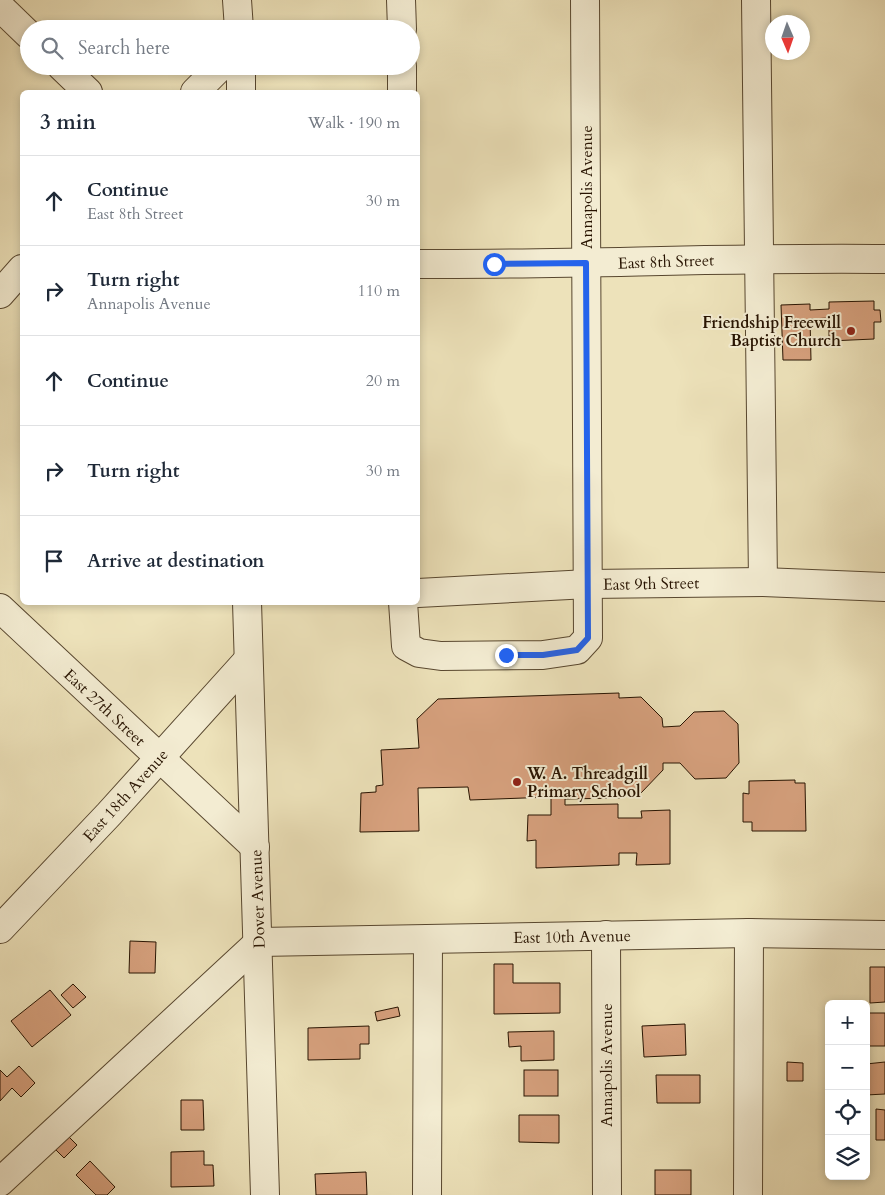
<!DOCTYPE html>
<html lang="en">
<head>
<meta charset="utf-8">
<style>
  body { margin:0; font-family:Cardo,serif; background:#f6f6f7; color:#1f2937 }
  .controls { position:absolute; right:15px; bottom:15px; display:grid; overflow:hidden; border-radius:8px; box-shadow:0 2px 8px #0003 }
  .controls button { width:45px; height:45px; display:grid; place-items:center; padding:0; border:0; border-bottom:1px solid #e0e1e3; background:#fff; color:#1f2937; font:25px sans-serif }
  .compass { position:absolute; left:765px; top:15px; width:45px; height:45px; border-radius:50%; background:#fff; box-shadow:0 2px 8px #0003; rotate:178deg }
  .stop { position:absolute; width:15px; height:15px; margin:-11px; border:4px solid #2563eb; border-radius:50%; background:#fff }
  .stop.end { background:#2563eb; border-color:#fff; box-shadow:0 1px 5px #0008 }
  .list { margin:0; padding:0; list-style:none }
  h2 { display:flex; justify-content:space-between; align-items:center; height:65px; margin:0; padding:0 20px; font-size:21px }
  h2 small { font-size:16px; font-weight:400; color:#747a83 }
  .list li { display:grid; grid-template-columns:32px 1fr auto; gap:15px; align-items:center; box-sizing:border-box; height:90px; padding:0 20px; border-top:1px solid #e0e1e3 }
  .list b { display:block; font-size:19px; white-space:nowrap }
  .list p { margin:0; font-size:16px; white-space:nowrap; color:#747a83 }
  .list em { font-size:16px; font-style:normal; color:#747a83 }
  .icon { flex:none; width:28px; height:28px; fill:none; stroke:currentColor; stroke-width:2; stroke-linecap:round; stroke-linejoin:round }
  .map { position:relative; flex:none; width:885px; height:1195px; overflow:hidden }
  .search { position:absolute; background:#fff; box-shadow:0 2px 8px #0003; left:20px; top:20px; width:400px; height:55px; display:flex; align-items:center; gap:12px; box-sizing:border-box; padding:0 18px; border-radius:28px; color:#747a83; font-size:19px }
  .panel { position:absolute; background:#fff; box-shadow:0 2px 8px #0003; left:20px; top:90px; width:400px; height:515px; border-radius:8px }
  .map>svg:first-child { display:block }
  .building { fill:#d7a17e; stroke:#271301 }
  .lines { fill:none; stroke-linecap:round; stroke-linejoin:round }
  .minor-casing { stroke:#58472f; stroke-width:30 }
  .minor { stroke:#f3ecd2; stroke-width:28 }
  .route { stroke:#2563eb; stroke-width:6 }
  .poi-dot { fill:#8f2418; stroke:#f3ecd2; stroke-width:2 }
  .labels { text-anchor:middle; stroke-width:4; stroke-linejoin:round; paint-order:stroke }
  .street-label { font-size:16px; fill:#271301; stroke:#f3ecd2 }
  .poi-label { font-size:16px; font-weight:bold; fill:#271301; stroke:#f3ecd2; text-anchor:end }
</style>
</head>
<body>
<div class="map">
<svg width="885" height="1195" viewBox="0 0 885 1195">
  <rect width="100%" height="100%" fill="#ede2ba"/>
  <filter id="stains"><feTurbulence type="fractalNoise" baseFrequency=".004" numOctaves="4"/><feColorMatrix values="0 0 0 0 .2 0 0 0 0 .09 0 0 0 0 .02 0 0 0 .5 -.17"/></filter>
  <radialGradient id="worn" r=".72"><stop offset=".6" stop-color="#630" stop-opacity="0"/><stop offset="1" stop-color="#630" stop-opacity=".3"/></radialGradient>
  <!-- building -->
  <g class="building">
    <polygon points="874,301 874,310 880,310 881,322 874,322 874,339 829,341 829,318 810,319 811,360 783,360 781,305 810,304 810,310 829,309 829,302"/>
    <polygon points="619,693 619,698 641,697 662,718 663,727 680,726 694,712 724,711 738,724 739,763 726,778 695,779 680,763 663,763 663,770 641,793 620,794 620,798 565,799 565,805 618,804 618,818 642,818 641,811 670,810 670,864 636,865 637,853 619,853 619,865 536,868 536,840 527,841 528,815 551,815 551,797 470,800 468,787 418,788 419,831 360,832 361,793 376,792 376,786 383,785 381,750 419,748 417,719 438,699"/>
    <polygon points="795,780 795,783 805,783 806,831 752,831 752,822 743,822 743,793 749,794 749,781"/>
    <polygon points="130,941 156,942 155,973 129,973"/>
    <polygon points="494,964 513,964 513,983 560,983 560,1013 494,1014"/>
    <polygon points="870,967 885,967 885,1002 870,1003"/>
    <polygon points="73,984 86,997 73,1008 61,995"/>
    <polygon points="50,990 71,1015 32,1047 11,1021"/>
    <polygon points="398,1007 400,1016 377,1021 375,1012"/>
    <rect x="866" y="1013" width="19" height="33"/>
    <polygon points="685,1024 686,1055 644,1057 642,1026"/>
    <polygon points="369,1026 369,1044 360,1044 360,1059 308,1060 308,1028"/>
    <polygon points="554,1031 554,1060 521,1061 521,1046 509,1047 508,1032"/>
    <polygon points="787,1062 803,1063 803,1081 787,1081"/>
    <polygon points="885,1062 885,1094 866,1095 866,1064"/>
    <polygon points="19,1066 35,1083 21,1097 12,1088 0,1101 0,1070 7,1077"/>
    <rect x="524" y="1070" width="34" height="26"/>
    <polygon points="656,1075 700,1075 700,1103 657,1103"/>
    <polygon points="181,1100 203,1100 204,1130 181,1130"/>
    <polygon points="876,1109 885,1110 885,1140 876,1140"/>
    <polygon points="519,1115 559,1115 559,1143 519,1142"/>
    <polygon points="63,1131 77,1145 64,1158 50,1144"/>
    <polygon points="204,1151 204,1165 213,1165 214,1186 171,1187 171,1152"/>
    <polygon points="90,1161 115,1187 107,1195 96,1195 76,1175"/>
    <rect x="655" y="1170" width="36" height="25"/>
    <polygon points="366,1172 367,1195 316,1195 315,1174"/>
  </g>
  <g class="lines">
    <defs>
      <g id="minor">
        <polyline points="237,0 239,29"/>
        <polyline points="401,0 402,29"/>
        <polyline points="756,0 763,582"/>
        <polyline points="0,7 29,35"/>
        <polyline points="61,66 88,92"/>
        <polyline points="241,66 241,92"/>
        <polyline points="402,66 402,92"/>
        <polyline points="195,92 221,66"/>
        <path d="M418 264C573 265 729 257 885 259"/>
        <polyline points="0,294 22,269"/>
        <polyline points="418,593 588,584 763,582 885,587"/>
        <polyline points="247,602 265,1195"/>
        <polyline points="403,602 406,646 419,653 441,656 543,655 577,650 588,638 585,0"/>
        <polyline points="0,608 255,847"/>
        <polyline points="0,929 109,814 248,660"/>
        <polyline points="606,935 607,1195"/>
        <polyline points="0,1182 259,942 749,933 885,935"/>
        <polyline points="427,1195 428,939"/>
        <polyline points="748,1195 749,933"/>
      </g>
    </defs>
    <!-- minor casing -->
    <use href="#minor" class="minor-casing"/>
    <!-- minor -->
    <use href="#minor" class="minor"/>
  </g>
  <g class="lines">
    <!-- route -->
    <polyline class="route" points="494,264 586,263 588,638 577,650 543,655 506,655"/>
  </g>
  <!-- markers -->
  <g class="poi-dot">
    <circle cx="851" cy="331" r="5"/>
    <circle cx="517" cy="782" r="5"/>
  </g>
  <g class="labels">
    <!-- street labels -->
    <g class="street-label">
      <text transform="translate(586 187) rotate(-90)" y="6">Annapolis Avenue</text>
      <text transform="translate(666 261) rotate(-2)" y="6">East 8th Street</text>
      <text transform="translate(651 583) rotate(-1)" y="6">East 9th Street</text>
      <text transform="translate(105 707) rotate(43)" y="6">East 27th Street</text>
      <text transform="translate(125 795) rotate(-48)" y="6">East 18th Avenue</text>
      <text transform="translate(257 899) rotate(-92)" y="6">Dover Avenue</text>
      <text transform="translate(572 936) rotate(-1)" y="6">East 10th Avenue</text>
      <text transform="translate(606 1065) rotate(-90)" y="6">Annapolis Avenue</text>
    </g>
    <!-- poi labels -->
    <g class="poi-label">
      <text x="841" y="328">Friendship Freewill<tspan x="841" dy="18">Baptist Church</tspan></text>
      <text x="527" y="779" text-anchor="start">W. A. Threadgill<tspan x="527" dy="18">Primary School</tspan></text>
    </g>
  </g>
  <rect width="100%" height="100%" filter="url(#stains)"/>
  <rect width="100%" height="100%" fill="url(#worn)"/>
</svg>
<div class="controls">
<button>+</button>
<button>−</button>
<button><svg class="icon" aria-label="locate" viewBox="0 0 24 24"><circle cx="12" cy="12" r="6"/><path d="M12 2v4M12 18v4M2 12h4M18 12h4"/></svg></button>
<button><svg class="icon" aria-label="layers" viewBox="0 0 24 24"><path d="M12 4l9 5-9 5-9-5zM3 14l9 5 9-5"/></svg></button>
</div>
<svg class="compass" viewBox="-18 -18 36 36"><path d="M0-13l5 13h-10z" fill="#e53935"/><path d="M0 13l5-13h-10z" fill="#747a83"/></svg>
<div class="stop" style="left:494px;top:264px"></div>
<div class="stop end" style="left:506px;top:655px"></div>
<div class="search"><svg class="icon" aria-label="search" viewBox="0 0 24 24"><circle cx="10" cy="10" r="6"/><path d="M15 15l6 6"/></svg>Search here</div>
<section class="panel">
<h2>3 min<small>Walk · 190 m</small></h2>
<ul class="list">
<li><svg class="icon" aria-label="ahead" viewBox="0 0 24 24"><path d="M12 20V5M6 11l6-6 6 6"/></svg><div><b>Continue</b><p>East 8th Street</p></div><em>30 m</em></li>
<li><svg class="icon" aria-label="right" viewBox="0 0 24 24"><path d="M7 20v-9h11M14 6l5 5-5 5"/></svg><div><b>Turn right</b><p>Annapolis Avenue</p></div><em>110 m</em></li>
<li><svg class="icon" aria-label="ahead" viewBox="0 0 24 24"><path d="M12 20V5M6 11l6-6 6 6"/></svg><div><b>Continue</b></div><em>20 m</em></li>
<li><svg class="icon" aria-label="right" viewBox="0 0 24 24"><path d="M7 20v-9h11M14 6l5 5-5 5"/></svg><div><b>Turn right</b></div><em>30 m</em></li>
<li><svg class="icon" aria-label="arrive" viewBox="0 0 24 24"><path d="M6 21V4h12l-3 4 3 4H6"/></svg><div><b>Arrive at destination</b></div></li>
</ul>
</section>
</div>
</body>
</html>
